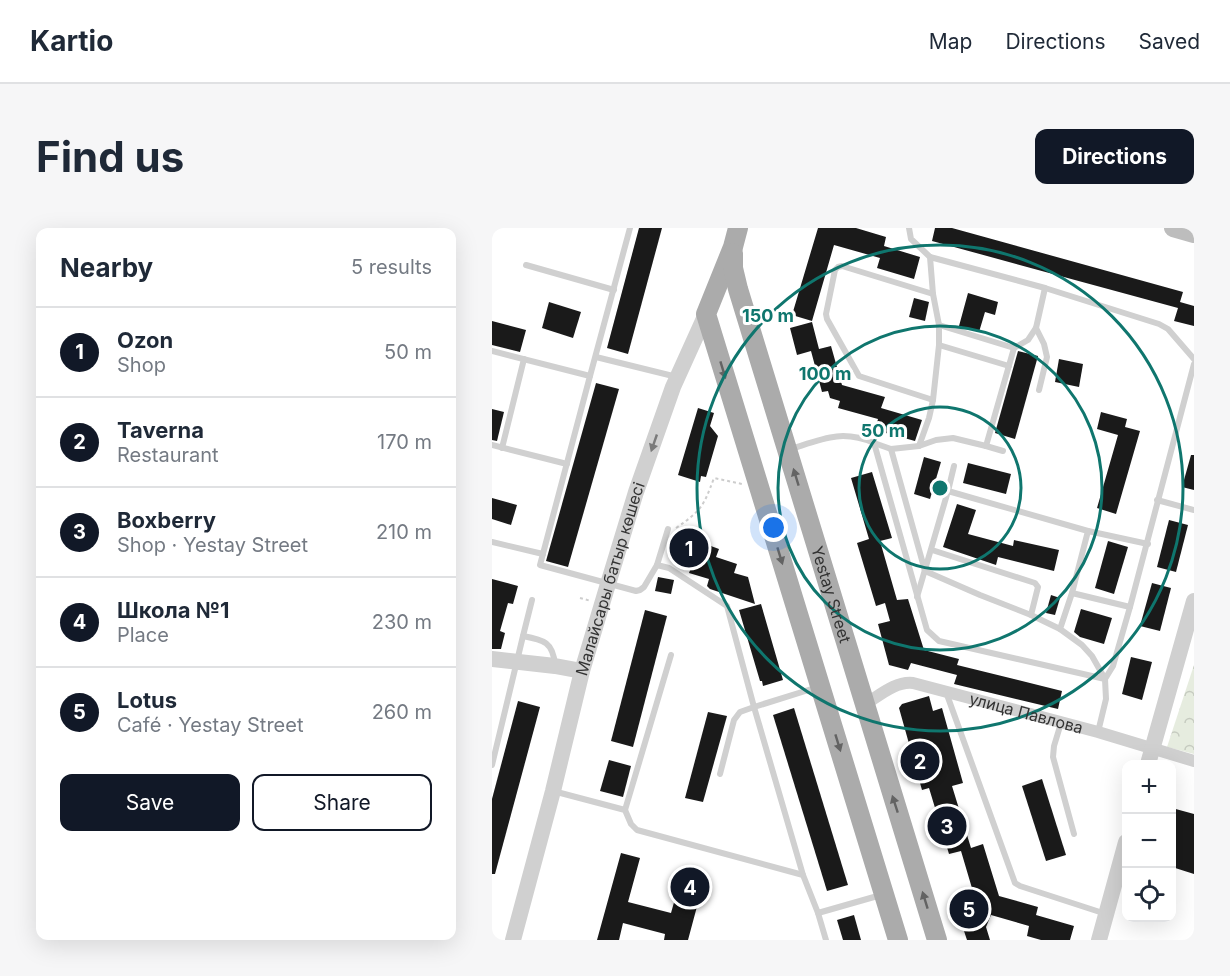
<!DOCTYPE html>
<html lang="en">
<head>
<meta charset="utf-8">
<style>
  body { margin:0; font-family:Inter,sans-serif; background:#f6f6f7; color:#1f2937 }
  .controls { position:absolute; right:18px; bottom:18px; display:grid; overflow:hidden; border-radius:12px; box-shadow:0 6px 24px #0002 }
  .controls button { width:54px; height:54px; display:grid; place-items:center; padding:0; border:0; border-bottom:2px solid #e0e1e3; background:#fff; color:#1f2937; font:30px sans-serif }
  .you { position:absolute; left:282px; top:300px; width:21px; height:21px; margin:-15px; border:4px solid #fff; border-radius:50%; background:#1a73e8; box-shadow:0 0 0 9px #1a73e833 }
  .badge { display:grid; place-items:center; width:39px; height:39px; border-radius:50%; background:#111827; color:#fff; font-size:20px; font-weight:700 }
  .pin { position:absolute; translate:-50% -50%; border:3px solid #fff; box-shadow:0 2px 6px #0006 }
  .list { margin:0; padding:0; list-style:none }
  h2 { display:flex; justify-content:space-between; align-items:center; height:78px; margin:0; padding:0 24px; font-size:26px }
  h2 small { font-size:20px; font-weight:400; color:#747a83 }
  .list li { display:grid; grid-template-columns:39px 1fr auto; gap:18px; align-items:center; box-sizing:border-box; height:90px; padding:0 24px; border-top:2px solid #e0e1e3 }
  .list b { display:block; font-size:22px; white-space:nowrap }
  .list p { margin:0; font-size:20px; white-space:nowrap; color:#747a83 }
  .list em { font-size:20px; font-style:normal; color:#747a83 }
  .actions { display:flex; gap:12px; padding:18px 24px }
  .actions a { flex:1; padding:14px 0; border:2px solid #111827; border-radius:12px; text-align:center; font-size:21px; color:#111827 }
  .actions .main { background:#111827; color:#fff }
  .icon { flex:none; width:33px; height:33px; fill:none; stroke:currentColor; stroke-width:2; stroke-linecap:round; stroke-linejoin:round }
  .map { position:relative; flex:none; width:702px; height:712px; overflow:hidden; border-radius:12px }
  header { display:flex; align-items:center; gap:36px; box-sizing:border-box; height:84px; padding:0 30px; background:#fff; border-bottom:2px solid #e0e1e3 }
  header strong { font-size:28px }
  nav { display:flex; gap:33px; margin-inline-start:auto; font-size:21px }
  .intro { display:flex; align-items:center; justify-content:space-between; box-sizing:border-box; height:144px; padding:0 36px }
  h1 { margin:0; font-size:42px }
  .button { padding:15px 27px; border-radius:12px; background:#111827; color:#fff; font-size:21px; font-weight:700 }
  main { display:flex; gap:36px; padding:0 36px }
  aside { flex:1; background:#fff; border-radius:12px; box-shadow:0 6px 24px #0002 }
  .map>svg:first-child { display:block }
  .forest { fill:url(#forest-crowns) }
  .building { fill:#1a1a1a }
  .lines { fill:none; stroke-linecap:round; stroke-linejoin:round }
  .path { stroke:#cdcdcd; stroke-width:2; stroke-dasharray:3 3; stroke-linecap:butt }
  .service { stroke:#d0d0d0; stroke-width:6 }
  .minor { stroke:#d0d0d0; stroke-width:12 }
  .tertiary { stroke:#d0d0d0; stroke-width:16 }
  .secondary { stroke:#bdbdbd; stroke-width:18 }
  .primary { stroke:#ababab; stroke-width:20 }
  .oneway { fill:#636363 }
  .oneway2 { fill:#7a7a7a }
  .ring { fill:none; stroke:#0f766e; stroke-width:3 }
  .labels { text-anchor:middle; stroke-width:6; stroke-linejoin:round; paint-order:stroke }
  .street-label { font-size:16px; fill:#333; stroke:#fff }
  .centre { fill:#0f766e; stroke:#fff; stroke-width:3 }
  .ring-label { font-size:18px; text-anchor:middle; font-weight:bold; fill:#0f766e; stroke:#fff; stroke-width:6; stroke-linejoin:round; paint-order:stroke }
</style>
</head>
<body>
<header>
<strong>Kartio</strong>
<nav><a>Map</a><a>Directions</a><a>Saved</a></nav>
</header>
<div class="intro"><h1>Find us</h1><a class="button">Directions</a></div>
<main>
<aside>
<h2>Nearby<small>5 results</small></h2>
<ul class="list">
<li><span class="badge">1</span><div><b>Ozon</b><p>Shop</p></div><em>50 m</em></li>
<li><span class="badge">2</span><div><b>Taverna</b><p>Restaurant</p></div><em>170 m</em></li>
<li><span class="badge">3</span><div><b>Boxberry</b><p>Shop · Yestay Street</p></div><em>210 m</em></li>
<li><span class="badge">4</span><div><b>Школа №1</b><p>Place</p></div><em>230 m</em></li>
<li><span class="badge">5</span><div><b>Lotus</b><p>Café · Yestay Street</p></div><em>260 m</em></li>
</ul>
<div class="actions"><a class="main">Save</a><a>Share</a></div>
</aside>
<div class="map">
<svg width="702" height="712" viewBox="0 0 702 712">
  <defs>
    <pattern id="forest-crowns" width="20" height="18" patternUnits="userSpaceOnUse" patternTransform="scale(1.5)"><rect width="20" height="18" fill="#e6ecdf"/><path d="M2 6a3 3 0 1 1 6 0M12 15a3 3 0 1 1 6 0" fill="none" stroke="#c6cbc0"/></pattern>
  </defs>
  <rect width="100%" height="100%" fill="#fff"/>
  <!-- forest -->
  <polygon class="forest" points="702,437 702,526 675,519"/>
  <!-- building -->
  <g class="building">
    <polygon points="147,0 170,0 136,126 115,120"/>
    <polygon points="326,0 364,0 394,9 392,18 428,29 422,51 385,40 388,30 342,17 320,93 300,87"/>
    <polygon points="443,0 460,0 691,64 688,74 702,78 702,98 682,93 686,80 440,13"/>
    <polygon points="476,65 506,74 503,87 493,84 487,104 467,98"/>
    <polygon points="422,70 437,74 433,93 417,89"/>
    <polygon points="57,74 89,84 81,110 50,100"/>
    <polygon points="0,93 34,102 28,124 0,117"/>
    <polygon points="320,94 327,121 339,118 350,157 393,169 389,180 430,192 423,213 383,202 386,191 346,180 348,173 338,170 336,163 330,164 319,123 305,127 298,100"/>
    <polygon points="526,123 546,128 523,211 503,205"/>
    <polygon points="567,131 591,136 587,159 563,154"/>
    <polygon points="104,155 127,161 76,339 54,333"/>
    <polygon points="206,180 222,185 218,198 226,208 214,249 209,248 208,254 186,247"/>
    <polygon points="0,181 12,184 5,213 0,212"/>
    <polygon points="609,184 635,191 633,199 648,203 624,286 605,280 626,207 605,201"/>
    <polygon points="699,227 702,227 702,262 690,259"/>
    <polygon points="432,229 449,234 438,271 422,266"/>
    <polygon points="476,235 519,246 514,266 471,255"/>
    <polygon points="380,244 400,310 388,313 405,372 416,371 432,422 467,431 465,437 570,463 566,481 462,456 465,447 419,435 416,442 397,437 386,396 398,393 393,375 384,378 365,315 377,311 359,250"/>
    <polygon points="0,270 25,277 19,297 0,291"/>
    <polygon points="465,276 484,282 476,306 521,318 522,312 567,322 562,343 506,329 504,337 451,319"/>
    <polygon points="677,292 696,297 684,344 665,339"/>
    <polygon points="189,301 210,308 208,314 227,321 224,329 245,336 242,345 256,349 263,376 218,361 215,358 217,351 197,345 200,337 181,330 181,328 176,326 183,307 187,308"/>
    <polygon points="616,313 636,319 622,366 603,360"/>
    <polygon points="166,349 182,352 179,366 163,363"/>
    <polygon points="0,351 26,358 21,376 16,375 8,403 13,405 9,421 0,421"/>
    <polygon points="660,355 679,360 668,403 648,398"/>
    <polygon points="559,367 568,370 563,387 554,385"/>
    <polygon points="269,376 291,452 271,458 270,453 268,453 247,382"/>
    <polygon points="589,381 620,390 612,416 588,409 582,404"/>
    <polygon points="153,382 175,388 141,519 119,513"/>
    <polygon points="639,429 660,434 650,472 630,466"/>
    <polygon points="437,468 441,483 450,480 471,555 460,558 479,620 491,616 507,668 546,679 544,687 582,698 578,712 549,712 535,708 537,698 499,687 494,699 498,712 475,712 470,697 474,695 467,671 482,667 469,623 457,626 437,560 430,562 407,480 410,476"/>
    <polygon points="26,473 48,479 3,646 0,646 0,571"/>
    <polygon points="302,480 356,657 335,663 281,487"/>
    <polygon points="216,484 235,488 211,574 193,570"/>
    <polygon points="117,532 139,538 131,569 108,563"/>
    <polygon points="550,551 574,627 554,633 530,558"/>
    <polygon points="680,580 702,586 702,646 680,639"/>
    <polygon points="129,625 148,630 136,674 179,685 192,639 214,645 196,712 172,712 173,706 131,695 127,712 105,712"/>
    <polygon points="362,687 369,712 351,712 345,692"/>
  </g>
  <g class="lines">
    <!-- path -->
    <g class="path">
      <path d="M184 300C210 282 211 279 222 250L250 256"/>
      <polyline points="88,370 99,373"/>
    </g>
    <!-- service -->
    <g class="service">
      <polyline points="438,29 553,60 544,100 536,112 522,120"/>
      <polyline points="34,37 122,62"/>
      <polyline points="553,60 667,96 676,101 702,131"/>
      <polyline points="544,100 552,116 555,129 547,162"/>
      <polyline points="447,117 517,138"/>
      <polyline points="0,123 98,148 48,337 144,363 148,362 152,359 165,337 177,340 235,378 262,479 248,484 242,492 228,546"/>
      <polyline points="104,129 185,149"/>
      <polyline points="98,148 138,0"/>
      <polyline points="441,172 367,148 335,91 334,86 343,42 346,39 350,38 441,66"/>
      <polyline points="382,215 399,221 427,218 437,190 441,172 447,117 447,97 441,66 438,29 419,11 417,0"/>
      <polyline points="0,217 75,236"/>
      <polyline points="427,218 444,212 461,210 494,218 522,120 447,97"/>
      <polyline points="494,218 511,223"/>
      <polyline points="10,220 32,131"/>
      <path d="M299 221C330 211 350 201 382 215L435 402 447 413 613 451 614 471 606 504"/>
      <polyline points="399,221 433,343 488,367 539,387 568,401"/>
      <polyline points="456,263 462,238"/>
      <polyline points="665,272 702,282"/>
      <polyline points="596,303 656,316"/>
      <polyline points="0,314 51,326"/>
      <polyline points="440,322 543,355 546,359 539,387"/>
      <polyline points="165,337 176,301"/>
      <polyline points="580,365 638,379"/>
      <polyline points="425,369 456,263 596,303 580,365 568,401 590,417 600,428 613,451 621,438 638,379 702,136"/>
      <path d="M40 372 31 408C52 412 61 414 63 437"/>
      <polyline points="454,464 523,655 528,658 614,686"/>
      <polyline points="569,495 562,518 561,529 582,606"/>
      <polyline points="0,537 31,408"/>
      <polyline points="61,563 133,582 139,596 145,602 311,647 326,685 334,712"/>
      <polyline points="133,582 179,427"/>
      <polyline points="311,647 262,479 326,459"/>
      <polyline points="326,685 389,667"/>
    </g>
    <!-- minor -->
    <path class="minor" id="s1" d="M372 477C387 468 403 453 421 455L606 504 702 533"/>
    <!-- tertiary -->
    <g class="tertiary">
      <polyline points="0,431 63,438 90,443"/>
      <polyline points="656,536 702,373"/>
      <path id="s2" d="M21 712 61 563 90 443 116 356 144 264 181 159 214 86"/>
      <polyline points="607,712 634,614"/>
    </g>
    <!-- secondary -->
    <polyline class="secondary" points="681,0 702,6"/>
    <!-- primary -->
    <g class="primary">
      <polyline points="246,0 241,19 214,86 406,712"/>
      <path id="s3" d="M241 25V40L246 61 445 712"/>
    </g>
  </g>
  <!-- one-way arrows -->
  <defs><path id="oneway-solid" d="M-6-.8H1V-3.2L6.5 0L1 3.2V.8H-6Z" transform="scale(1.5)"/></defs>
  <g class="oneway">
    <use href="#oneway-solid" transform="translate(231 142) rotate(73)"/>
    <use href="#oneway-solid" transform="translate(304 249) rotate(-107)"/>
    <use href="#oneway-solid" transform="translate(288 328) rotate(73)"/>
    <use href="#oneway-solid" transform="translate(346 515) rotate(73)"/>
    <use href="#oneway-solid" transform="translate(403 576) rotate(-108)"/>
    <use href="#oneway-solid" transform="translate(433 672) rotate(-107)"/>
  </g>
  <use class="oneway2" href="#oneway-solid" transform="translate(162 215) rotate(109)"/>
  <!-- distance rings -->
  <g class="ring">
    <circle cx="448" cy="260" r="81"/>
    <circle cx="448" cy="260" r="162"/>
    <circle cx="448" cy="260" r="243"/>
  </g>
  <g class="labels">
    <!-- street labels -->
    <g class="street-label">
      <text dy="6" stroke="none"><textPath href="#s2" startOffset="374">Малайсары батыр көшесі</textPath></text>
      <text dy="6" stroke="none"><textPath href="#s3" startOffset="356">Yestay Street</textPath></text>
      <text dy="6" stroke="none"><textPath href="#s1" startOffset="172">улица Павлова</textPath></text>
    </g>
  </g>
  <circle cx="448" cy="260" r="9" class="centre"/>
  <g class="ring-label">
    <text x="276" y="94">150 m</text>
    <text x="333" y="152">100 m</text>
    <text x="391" y="209">50 m</text>
  </g>
</svg>
<div class="controls">
<button>+</button>
<button>−</button>
<button><svg class="icon" aria-label="locate" viewBox="0 0 24 24"><circle cx="12" cy="12" r="6"/><path d="M12 2v4M12 18v4M2 12h4M18 12h4"/></svg></button>
</div>
<div class="you"></div>
<div class="pin badge" style="left:197px;top:320px">1</div>
<div class="pin badge" style="left:428px;top:533px">2</div>
<div class="pin badge" style="left:455px;top:598px">3</div>
<div class="pin badge" style="left:198px;top:659px">4</div>
<div class="pin badge" style="left:477px;top:681px">5</div>
</div>
</main>
</body>
</html>
